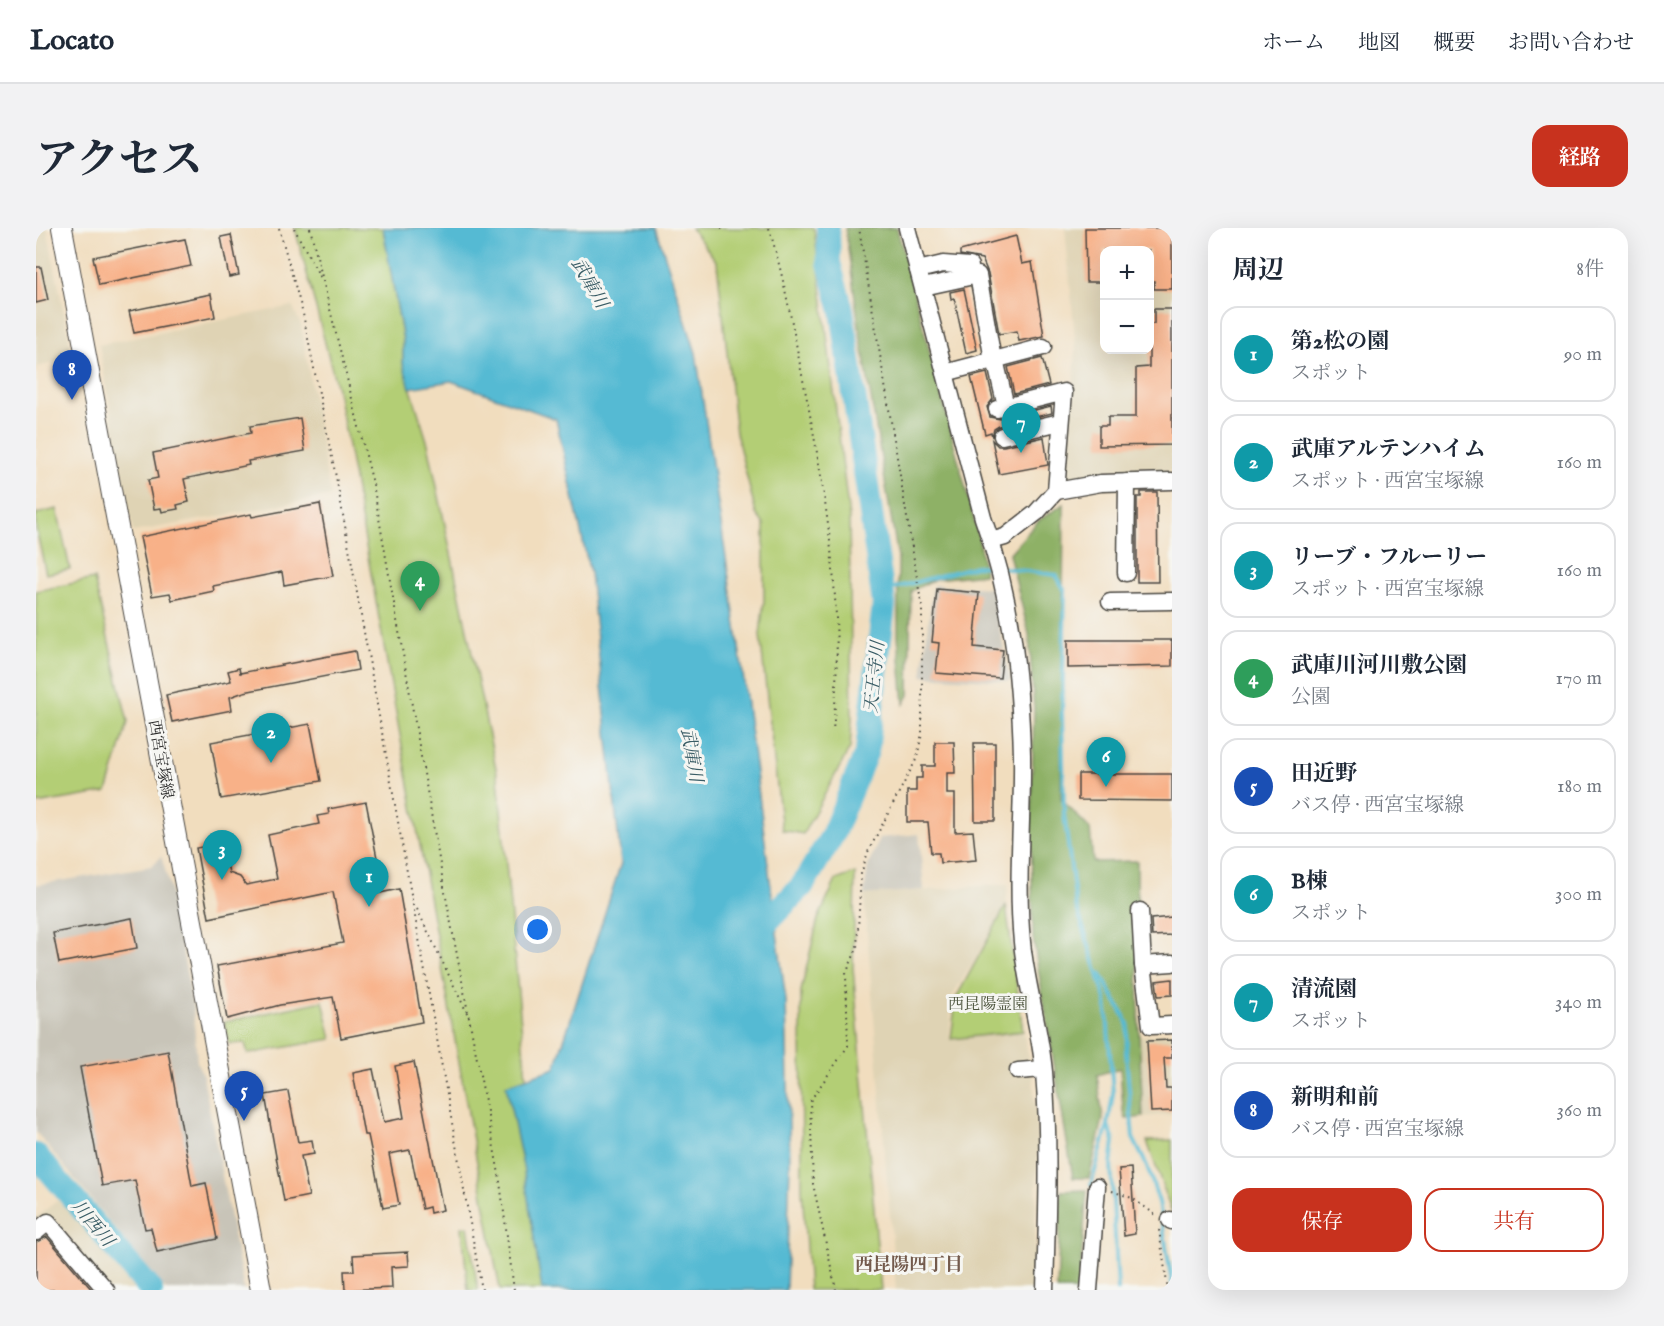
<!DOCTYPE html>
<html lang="ja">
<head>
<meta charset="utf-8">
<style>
  body { margin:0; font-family:"IM FELL English","Noto Serif JP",serif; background:#f2f2f3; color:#1f2937 }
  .controls { position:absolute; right:18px; top:18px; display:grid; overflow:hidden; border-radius:12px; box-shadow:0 6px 24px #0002 }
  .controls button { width:54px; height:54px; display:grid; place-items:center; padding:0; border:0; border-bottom:2px solid #e0e1e3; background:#fff; color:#1f2937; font:30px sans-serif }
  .you { position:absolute; left:502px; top:702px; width:21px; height:21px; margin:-15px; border:4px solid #fff; border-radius:50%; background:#1a73e8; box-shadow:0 0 0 9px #1a73e833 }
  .badge { display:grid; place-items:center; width:39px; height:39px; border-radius:50%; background:#c8321e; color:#fff; font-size:20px; font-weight:700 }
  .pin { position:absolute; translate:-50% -50px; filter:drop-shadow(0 2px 3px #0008) }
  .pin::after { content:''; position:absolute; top:32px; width:21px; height:18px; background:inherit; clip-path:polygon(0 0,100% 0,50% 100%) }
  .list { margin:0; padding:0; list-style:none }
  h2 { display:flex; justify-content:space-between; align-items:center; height:78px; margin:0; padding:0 24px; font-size:26px }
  h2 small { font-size:20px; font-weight:400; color:#747a83 }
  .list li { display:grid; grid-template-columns:39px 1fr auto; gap:18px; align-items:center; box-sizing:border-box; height:96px; margin:0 12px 12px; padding:0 12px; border:2px solid #e0e1e3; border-radius:18px }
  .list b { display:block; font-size:22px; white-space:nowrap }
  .list p { margin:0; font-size:20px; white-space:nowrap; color:#747a83 }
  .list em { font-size:20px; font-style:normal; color:#747a83 }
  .actions { display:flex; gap:12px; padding:18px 24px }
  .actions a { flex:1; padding:14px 0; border:2px solid #c8321e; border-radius:18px; text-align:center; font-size:21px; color:#c8321e }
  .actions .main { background:#c8321e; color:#fff }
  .map { position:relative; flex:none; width:1136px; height:1062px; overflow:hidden; border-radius:18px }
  header { display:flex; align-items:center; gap:36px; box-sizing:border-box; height:84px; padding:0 30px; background:#fff; border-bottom:2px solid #e0e1e3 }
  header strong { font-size:28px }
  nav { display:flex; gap:33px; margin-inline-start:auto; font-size:21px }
  .intro { display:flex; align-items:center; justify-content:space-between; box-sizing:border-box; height:144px; padding:0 36px }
  h1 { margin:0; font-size:42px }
  .button { padding:15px 27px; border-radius:18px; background:#c8321e; color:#fff; font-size:21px; font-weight:700 }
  main { display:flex; gap:36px; padding:0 36px }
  aside { flex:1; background:#fff; border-radius:18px; box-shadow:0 6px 24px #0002 }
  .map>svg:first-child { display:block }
  .built { fill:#dfd3b4; fill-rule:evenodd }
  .industrial { fill:#c8c4b8 }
  .green { fill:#b3ce74; stroke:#6f7c50; stroke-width:1.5 }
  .forest { fill:#8eb166; stroke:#5c6e48; stroke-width:1.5 }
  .water { fill:#55bad3; stroke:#40727f; stroke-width:1.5 }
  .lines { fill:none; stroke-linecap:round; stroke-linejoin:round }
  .stream { stroke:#55bad3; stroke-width:4 }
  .river { stroke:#55bad3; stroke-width:24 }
  .building { fill:#f8b188 }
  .minor-casing { stroke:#494641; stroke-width:19 }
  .major-casing { stroke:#494641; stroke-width:22 }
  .path { stroke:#494641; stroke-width:2; stroke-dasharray:1.5 4.5; stroke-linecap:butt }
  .minor { stroke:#fff; stroke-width:16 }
  .major { stroke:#fff; stroke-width:20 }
  .labels { text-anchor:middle; stroke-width:6; stroke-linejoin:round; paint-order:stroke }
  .street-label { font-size:16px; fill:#2b2b2b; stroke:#f6f6f2 }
  .park-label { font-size:16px; fill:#4d543d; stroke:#f6f6f2 }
  .water-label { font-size:18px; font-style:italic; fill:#3a5d66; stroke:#f6f6f2 }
  .neighbourhood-label { font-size:18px; font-weight:bold; fill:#735a4c; stroke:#f6f6f2 }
</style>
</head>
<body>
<header>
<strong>Locato</strong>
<nav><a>ホーム</a><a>地図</a><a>概要</a><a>お問い合わせ</a></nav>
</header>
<div class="intro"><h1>アクセス</h1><a class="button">経路</a></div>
<main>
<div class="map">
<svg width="1136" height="1062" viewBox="0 0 1136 1062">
  <rect width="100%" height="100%" fill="#f6f6f2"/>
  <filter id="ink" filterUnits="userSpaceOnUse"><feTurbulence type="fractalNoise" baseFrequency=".0167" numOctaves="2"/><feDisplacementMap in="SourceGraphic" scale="12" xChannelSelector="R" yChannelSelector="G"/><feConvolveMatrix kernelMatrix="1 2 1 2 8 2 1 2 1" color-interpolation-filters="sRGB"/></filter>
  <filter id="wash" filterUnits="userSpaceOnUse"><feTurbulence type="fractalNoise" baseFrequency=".008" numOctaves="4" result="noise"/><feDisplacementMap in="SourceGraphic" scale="24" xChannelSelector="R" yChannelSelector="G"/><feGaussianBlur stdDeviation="1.35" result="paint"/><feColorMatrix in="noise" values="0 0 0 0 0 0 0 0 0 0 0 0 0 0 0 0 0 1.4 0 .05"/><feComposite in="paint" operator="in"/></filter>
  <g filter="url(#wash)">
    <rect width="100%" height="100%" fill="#f1ddbe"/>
    <!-- built -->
    <g class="built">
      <polygon points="0,0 11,0 37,130 0,139"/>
      <path d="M1029 0H1136V243L1073 244 1034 255 1030 250 1040 122ZM1068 22H1114V122H1068Z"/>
      <polygon points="256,78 265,97 294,268 97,304 63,117"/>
      <polygon points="972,656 970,678 916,769 913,811 987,803 997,847 1002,918 997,1062 860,1062 828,667"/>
      <polygon points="1136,806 1136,886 1107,889 1103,808"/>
      <polygon points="22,972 101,1062 0,1062 0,990"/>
    </g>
    <!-- industrial -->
    <g class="industrial">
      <polygon points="897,357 956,360 974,453 886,448"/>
      <polygon points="883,606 888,662 828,667 832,638 844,610"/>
      <polygon points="125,628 134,659 157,779 161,834 167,848 208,1062 130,1062 0,904 0,657 116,638"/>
    </g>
    <!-- green -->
    <g class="green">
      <polygon points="259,0 347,0 367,112 367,136 392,216 462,550 491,860 524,1062 464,1062 303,168"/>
      <polygon points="655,0 778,0 813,290 816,492 814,520 767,606 746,602 724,407 728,372 728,296 720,286 700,205 681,34"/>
      <polygon points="21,281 34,341 10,346 0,301 0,286"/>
      <polygon points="58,351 92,494 71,564 0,576 0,363"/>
      <polygon points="819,645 817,740 845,1062 773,1062 766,961 765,763 782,691 800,652"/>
      <polygon points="970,678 987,803 915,811 920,770"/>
      <polygon points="287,773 296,811 212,826 209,815 193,816 188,794"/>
      <polygon points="1136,912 1136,985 1111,913"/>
      <polygon points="432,998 442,1062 432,1062 426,999"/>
    </g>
    <!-- forest -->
    <g class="forest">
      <polygon points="809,0 861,0 943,311 948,346 899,351 875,363 873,467 868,476 862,408 862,330 824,105"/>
      <polygon points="1028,276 1025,571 1054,601 1057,634 1101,633 1103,808 1107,889 1090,891 1087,881 1084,840 1061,847 1067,891 1053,950 1037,950 997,710 995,596 998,482 993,406 973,326 1003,292"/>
      <polygon points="1051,962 1043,1062 1021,1062 1025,963"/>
    </g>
    <!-- water -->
    <polygon class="water" points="347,0 620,0 660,125 707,446 750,773 754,935 750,1062 506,1062 487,938 470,857 519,840 585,635 554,345 520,191 415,153 374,160 367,136 367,112"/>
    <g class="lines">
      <!-- stream -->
      <g class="stream">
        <polyline points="967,340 1020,347 1029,363 1026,484 1028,586 1040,677 1070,772 1077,866 1072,897 1055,957"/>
        <polyline points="847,363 940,338 957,339"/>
        <polyline points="1064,745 1092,795 1090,825 1097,910 1111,938 1123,974 1136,1056"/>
        <polyline points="1072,897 1078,913 1075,937 1082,1062"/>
      </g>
      <!-- river -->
      <g class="river">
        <polyline points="716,709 766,658 796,608 831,523 848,376 806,83 793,35 792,0"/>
        <polyline points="0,927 115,1062"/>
      </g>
    </g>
    <g id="blocks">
      <!-- building -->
      <g class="building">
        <polygon points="1049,0 1136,0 1136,61 1118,61 1118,53 1113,53 1113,22 1068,22 1068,54 1050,54"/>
        <polygon points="195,7 203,47 193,49 185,9"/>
        <polygon points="980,8 986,36 996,34 1008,108 983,113 981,103 963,106 952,45 946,31 924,27 924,23"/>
        <polygon points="149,11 155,38 63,57 57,29"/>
        <polygon points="0,39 5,39 12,72 0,75"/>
        <polygon points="928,61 941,122 930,125 918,70 915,71 914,64"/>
        <polygon points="175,66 179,89 98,105 93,83"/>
        <polygon points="1118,81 1136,81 1136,217 1063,218 1063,198 1072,198 1072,189 1100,189 1100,140 1113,139 1113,96 1118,96"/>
        <polygon points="1006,130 1013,157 978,166 972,139"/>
        <polygon points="951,145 957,171 951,179 954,189 964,191 1015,178 1016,185 963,198 958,201 956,209 955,204 949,206 935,149"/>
        <polygon points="264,190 269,223 212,233 213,237 148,251 153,274 141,277 142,281 126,284 125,280 118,281 112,252 122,250 117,225 215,205 214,198"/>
        <polygon points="1008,209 1012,237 963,246 956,212 962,218 968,218"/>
        <polygon points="1105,264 1121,264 1122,354 1101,354 1101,269 1105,269"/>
        <polygon points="284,276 297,348 248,357 246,344 177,358 178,363 136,372 134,365 116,368 104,309 215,286 216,289"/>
        <polygon points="901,361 943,365 938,419 967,422 964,450 900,445 903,415 896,414"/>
        <polygon points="1032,412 1136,412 1136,438 1032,440"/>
        <polygon points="319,423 322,442 208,464 194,469 196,482 136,494 130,467 195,453 192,443 203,440 204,445"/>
        <polygon points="274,496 285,553 185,571 175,514"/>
        <polygon points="899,514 918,514 919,545 911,545 911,566 919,566 919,604 937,603 940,632 904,635 903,625 895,625 892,594 871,594 871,563 880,563 880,550 886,550 886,538 899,538"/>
        <polygon points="938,515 959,515 959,593 939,593"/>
        <polygon points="1042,546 1136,546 1136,573 1042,572"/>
        <polygon points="330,574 342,635 338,635 344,665 363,661 386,794 305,810 297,769 244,777 191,791 181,738 307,715 297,664 173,690 160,620 187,615 193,645 204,649 210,657 241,651 232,607 283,596 281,588 293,586 292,581"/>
        <polygon points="1136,689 1136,707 1116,708 1115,691"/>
        <polygon points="96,690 101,720 23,735 17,705"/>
        <polygon points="1136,751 1136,767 1122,768 1120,753"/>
        <polygon points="1136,812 1136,830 1128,830 1130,860 1136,860 1136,883 1115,884 1111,813"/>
        <polygon points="132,823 156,958 170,955 181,1011 121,1024 115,1000 109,1001 99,952 66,958 44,839"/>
        <polygon points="378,834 407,982 394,985 393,979 386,981 374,922 353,926 363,977 347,980 332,907 328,907 317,845 337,841 348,894 368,890 359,838"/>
        <polygon points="252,863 262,914 276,912 278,926 265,928 273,968 248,973 229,867"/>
        <polygon points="1095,940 1099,1006 1088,1008 1083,941"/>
        <polygon points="11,1009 56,1062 0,1062 0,1014"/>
        <polygon points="372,1024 373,1038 355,1039 356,1060 309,1062 308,1043 318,1043 317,1027"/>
      </g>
    </g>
  </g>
  <g filter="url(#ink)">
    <use href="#blocks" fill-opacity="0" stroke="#494641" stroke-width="1.5"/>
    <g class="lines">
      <defs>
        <g id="minor">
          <path d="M871 0 947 290C975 366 984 447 986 527 987 589 980 652 986 714 990 757 1004 800 1008 844 1014 917 1011 989 1009 1062"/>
          <polyline points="882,42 907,36 934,38"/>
          <polyline points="887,59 942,47 957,132"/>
          <polyline points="959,131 970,179"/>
          <polyline points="909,145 1007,119"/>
          <polyline points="966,208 1024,194"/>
          <polyline points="1020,263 1065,255 1136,253"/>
          <polyline points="955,313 969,309 1000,285 1020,263 1028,164 961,181"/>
          <polyline points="1090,345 1091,254"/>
          <polyline points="1074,374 1136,373"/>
          <polyline points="1104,683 1107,737 1115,798 1136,797"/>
          <polyline points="1107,737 1136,735"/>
          <polyline points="982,843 1007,841"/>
          <polyline points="1134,992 1136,993"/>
          <polyline points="0,1004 12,994 70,1062"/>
          <polyline points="1053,1062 1061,959"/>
        </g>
        <polyline id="major" points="26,0 225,1062"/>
      </defs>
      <!-- minor casing -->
      <use href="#minor" class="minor-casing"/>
      <!-- major casing -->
      <use href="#major" class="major-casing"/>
      <!-- path -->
      <g class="path">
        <polyline points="243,0 267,86 302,259 446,1062"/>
        <polyline points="258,0 284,49"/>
        <polyline points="274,0 337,256 408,659 463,946 478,1062"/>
        <polyline points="686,0 686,1"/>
        <path d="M733 0C747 46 756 94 765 142 790 263 809 378 797 502"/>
        <polyline points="381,681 433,789"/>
        <polyline points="1076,963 1096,970 1120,987"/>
        <polyline points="1123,1002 1132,1062"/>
        <polyline points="800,1062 777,956 774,873 812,818 810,746 821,720 825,646 832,624 881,530 886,505 886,380 823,0"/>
      </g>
      <!-- minor -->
      <use href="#minor" class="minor"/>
      <!-- major -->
      <use href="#major" class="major"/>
    </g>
  </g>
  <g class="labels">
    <!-- street labels -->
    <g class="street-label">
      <text transform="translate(126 531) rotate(80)" y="6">西宮宝塚線</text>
    </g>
    <!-- park labels -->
    <g class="park-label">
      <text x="952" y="781">西昆陽霊園</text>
    </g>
    <!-- water labels -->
    <g class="water-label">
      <text transform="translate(554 55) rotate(60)" y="6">武庫川</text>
      <text transform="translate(838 449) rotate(-84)" y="6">天王寺川</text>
      <text transform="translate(656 527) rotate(80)" y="6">武庫川</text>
      <text transform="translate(57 995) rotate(50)" y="6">川西川</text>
    </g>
    <!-- neighbourhood labels -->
    <g class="neighbourhood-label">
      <text x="873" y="1042">西昆陽四丁目</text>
    </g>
  </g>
</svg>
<div class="controls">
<button>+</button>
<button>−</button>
</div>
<div class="you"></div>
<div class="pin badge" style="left:333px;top:679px;background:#0f9aa8">1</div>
<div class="pin badge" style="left:235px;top:535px;background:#0f9aa8">2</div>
<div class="pin badge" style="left:186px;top:652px;background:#0f9aa8">3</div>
<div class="pin badge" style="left:384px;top:383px;background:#2e9e5b">4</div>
<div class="pin badge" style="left:208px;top:893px;background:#1a4fb4">5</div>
<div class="pin badge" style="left:1070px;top:559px;background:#0f9aa8">6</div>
<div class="pin badge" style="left:985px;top:225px;background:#0f9aa8">7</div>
<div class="pin badge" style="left:36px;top:172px;background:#1a4fb4">8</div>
</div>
<aside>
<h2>周辺<small>8件</small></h2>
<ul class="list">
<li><span class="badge" style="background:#0f9aa8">1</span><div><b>第2松の園</b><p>スポット</p></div><em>90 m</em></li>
<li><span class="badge" style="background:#0f9aa8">2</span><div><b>武庫アルテンハイム</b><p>スポット · 西宮宝塚線</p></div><em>160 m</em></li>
<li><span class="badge" style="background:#0f9aa8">3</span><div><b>リーブ・フルーリー</b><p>スポット · 西宮宝塚線</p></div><em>160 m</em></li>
<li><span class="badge" style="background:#2e9e5b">4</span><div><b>武庫川河川敷公園</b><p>公園</p></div><em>170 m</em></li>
<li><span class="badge" style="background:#1a4fb4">5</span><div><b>田近野</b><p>バス停 · 西宮宝塚線</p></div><em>180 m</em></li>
<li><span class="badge" style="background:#0f9aa8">6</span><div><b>B棟</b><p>スポット</p></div><em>300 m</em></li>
<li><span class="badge" style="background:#0f9aa8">7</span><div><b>清流園</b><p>スポット</p></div><em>340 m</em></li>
<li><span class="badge" style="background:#1a4fb4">8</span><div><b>新明和前</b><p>バス停 · 西宮宝塚線</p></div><em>360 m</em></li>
</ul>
<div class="actions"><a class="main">保存</a><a>共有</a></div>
</aside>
</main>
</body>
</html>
